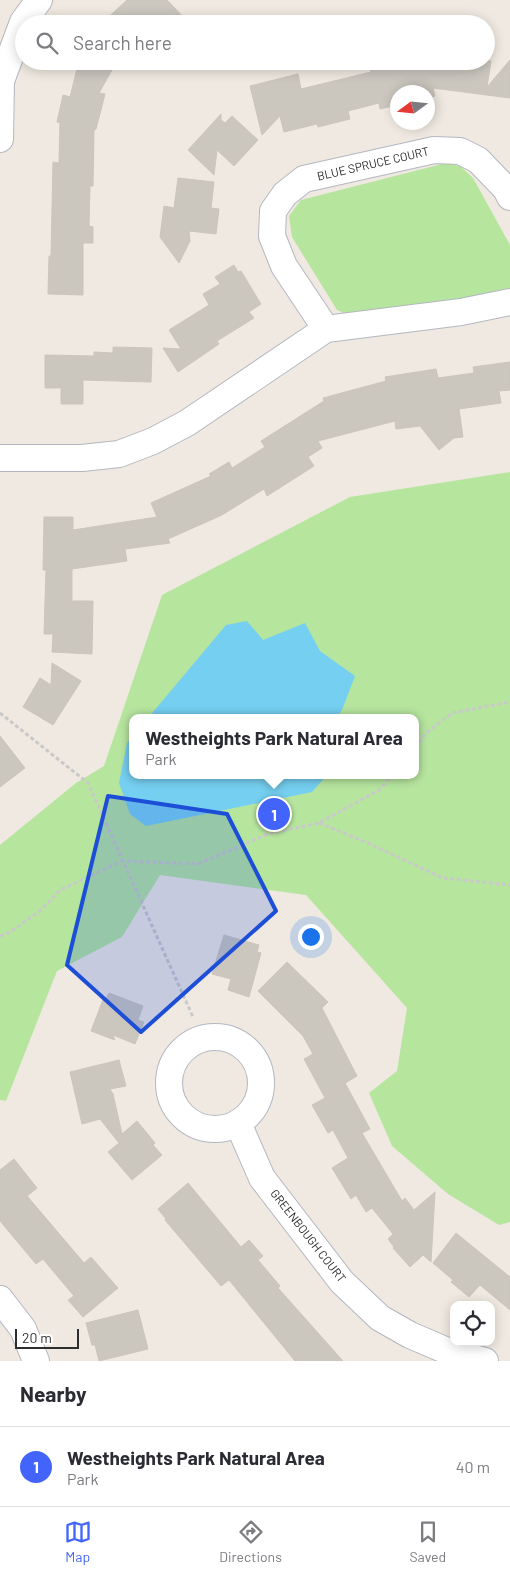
<!DOCTYPE html>
<html lang="en">
<head>
<meta charset="utf-8">
<style>
  body { margin:0; font-family:Barlow,sans-serif; background:#f2f2f3; color:#2b2b33 }
  .controls { position:absolute; right:15px; bottom:15px; display:grid; overflow:hidden; border-radius:10px; box-shadow:0 2px 12px #0003 }
  .controls button { width:45px; height:45px; display:grid; place-items:center; padding:0; border:0; border-bottom:1px solid #e1e1e2; background:#fff; color:#2b2b33; font:25px sans-serif }
  .compass { position:absolute; left:390px; top:85px; width:45px; height:45px; border-radius:50%; background:#fff; box-shadow:0 2px 12px #0003; rotate:255deg }
  .scale { position:absolute; left:15px; bottom:12px; width:64px; box-sizing:border-box; padding-left:5px; border:2px solid #2e2e2e; border-top:0; font-size:14px; line-height:18px; white-space:nowrap; color:#2e2e2e; -webkit-text-stroke:4px #fff; paint-order:stroke }
  .you { position:absolute; left:310px; top:936px; width:18px; height:18px; margin:-12px; border:4px solid #fff; border-radius:50%; background:#1a73e8; box-shadow:0 0 0 8px #1a73e833 }
  .badge { display:grid; place-items:center; width:32px; height:32px; border-radius:50%; background:#4264fb; color:#fff; font-size:16px; font-weight:700 }
  .pin { position:absolute; translate:-50% -50%; border:2px solid #fff; box-shadow:0 1px 5px #0006 }
  .popup { position:absolute; left:129px; top:714px; width:290px; height:65px; box-sizing:border-box; display:grid; place-content:center; border-radius:10px; background:#fff; filter:drop-shadow(0 1px 4px #0005); font-size:16px; white-space:nowrap; color:#7c7c81 }
  .popup b { font-size:19px; color:#2b2b33 }
  .popup::after { content:''; position:absolute; left:50%; top:100%; margin-left:-10px; border:10px solid transparent; border-top-color:#fff }
  .list { margin:0; padding:0; list-style:none }
  h2 { display:flex; justify-content:space-between; align-items:center; height:65px; margin:0; padding:0 20px; font-size:21px }
  h2 small { font-size:16px; font-weight:400; color:#7c7c81 }
  .list li { display:grid; grid-template-columns:32px 1fr auto; gap:15px; align-items:center; box-sizing:border-box; height:80px; padding:0 20px; border-top:1px solid #e1e1e2 }
  .list b { display:block; font-size:19px; white-space:nowrap }
  .list p { margin:0; font-size:16px; white-space:nowrap; color:#7c7c81 }
  .list em { font-size:16px; font-style:normal; color:#7c7c81 }
  .icon { flex:none; width:28px; height:28px; fill:none; stroke:currentColor; stroke-width:2; stroke-linecap:round; stroke-linejoin:round }
  .map { position:relative; flex:none; width:510px; height:1361px; overflow:hidden }
  .search { position:absolute; background:#fff; box-shadow:0 2px 12px #0003; left:15px; right:15px; top:15px; height:55px; display:flex; align-items:center; gap:12px; box-sizing:border-box; padding:0 18px; border-radius:28px; color:#7c7c81; font-size:19px }
  .sheet { height:145px; background:#fff }
  nav { display:flex; justify-content:space-around; align-items:center; box-sizing:border-box; height:70px; border-top:1px solid #e1e1e2; background:#fff; font-size:14px; color:#7c7c81 }
  nav a { display:grid; justify-items:center; gap:2px }
  nav .on { color:#4264fb }
  .map>svg:first-child { display:block }
  .green { fill:#b6e59e; fill-rule:evenodd }
  .water { fill:#75cff0 }
  .building { fill:#cbc7bf; stroke:#cbc5ba }
  .lines { fill:none; stroke-linecap:round; stroke-linejoin:round }
  .street-casing { stroke:#b4b7c1; stroke-width:28 }
  .path { stroke:#c9c9c9; stroke-width:3; stroke-dasharray:4 2.5; stroke-linecap:butt }
  .street { stroke:#fff; stroke-width:26 }
  .marked { fill:#1d4ed8; fill-opacity:0.2; stroke:#1d4ed8; stroke-width:4; stroke-linejoin:round }
  .labels { text-anchor:middle; stroke-width:4; stroke-linejoin:round; paint-order:stroke }
  .street-label { font-size:12px; fill:#2e2e2e; stroke:#fff }
</style>
</head>
<body>
<div class="map">
<svg width="510" height="1361" viewBox="0 0 510 1361">
  <rect width="100%" height="100%" fill="#efe9e1"/>
  <!-- green -->
  <g class="green">
    <polygon points="446,163 460,166 473,178 510,245 510,292 350,316 337,310 292,237 289,216 301,200"/>
    <path d="M510 472V1222L499 1225 448 1194 392 1146 369 1093 397 1071 407 1008 306 895 160 875 122 937 57 971 6 1101 0 1100V845L76 783 104 766 162 595 350 497ZM133 718H415V775H133Z"/>
  </g>
  <!-- water -->
  <g class="water">
    <polygon points="247,621 263,640 305,623 320,651 355,676 342,710 336,718 148,718 226,625"/>
    <polygon points="133,736 133,775 326,776 312,792 146,826 130,814 119,783 127,743"/>
  </g>
  <!-- building -->
  <g class="building">
    <polygon points="127,0 167,0 190,24 101,24"/>
    <polygon points="510,60 510,98 433,88 435,96 428,98 428,92 398,92 398,105 380,109 379,103 348,111 350,119 318,127 317,124 284,132 280,116 262,135 250,86 298,74 301,89 371,72 370,69 390,64 390,61 491,61 487,87"/>
    <polygon points="79,61 117,61 99,93 105,94 96,129 94,130 93,186 90,186 89,226 93,227 93,243 83,243 83,295 48,294 49,256 51,256 53,162 59,163 60,123 57,122 63,95 70,97"/>
    <polygon points="221,114 221,120 225,123 232,116 258,140 234,166 217,150 214,175 188,150"/>
    <polygon points="178,178 214,182 211,208 219,209 216,234 189,231 190,241 179,263 160,237 164,206 174,208"/>
    <polygon points="234,265 238,272 241,271 261,304 249,312 254,318 217,341 219,344 178,372 163,348 181,349 169,330 209,305 203,294 220,284 215,277"/>
    <polygon points="113,347 152,348 151,382 83,380 83,404 61,404 61,388 45,388 45,355 94,356 94,352 113,353"/>
    <polygon points="510,362 510,390 499,391 501,403 459,409 463,437 454,438 439,450 420,426 396,429 395,421 318,441 322,448 308,457 314,466 267,496 264,489 222,515 168,539 170,543 125,549 127,561 72,569 72,601 93,601 92,654 52,652 53,634 44,634 46,570 43,570 44,517 73,517 73,530 157,517 151,503 211,476 209,474 229,462 232,468 265,447 261,441 324,401 323,398 386,381 385,377 436,369 438,378 474,373 473,367"/>
    <polygon points="52,663 81,681 53,725 23,707 40,678 51,685"/>
    <polygon points="0,736 25,768 0,787"/>
    <polygon points="224,935 259,945 257,952 261,953 249,997 228,990 231,979 212,974"/>
    <polygon points="287,962 328,1002 322,1008 357,1076 345,1083 370,1129 362,1133 402,1201 405,1198 414,1210 435,1192 431,1262 423,1255 410,1267 393,1248 394,1247 388,1239 393,1234 372,1208 366,1212 356,1195 351,1199 332,1168 348,1158 333,1130 328,1133 312,1105 325,1098 304,1059 313,1054 303,1036 258,991"/>
    <polygon points="109,993 143,1006 138,1020 144,1022 135,1044 113,1035 115,1040 91,1031 104,997 105,1001"/>
    <polygon points="119,1060 126,1086 110,1089 113,1094 122,1134 137,1121 155,1143 153,1145 162,1155 132,1180 108,1152 119,1143 100,1119 82,1124 70,1072"/>
    <polygon points="14,1159 37,1188 27,1196 84,1263 91,1257 118,1288 83,1317 68,1300 74,1296 43,1259 36,1264 0,1221 0,1170"/>
    <polygon points="188,1183 241,1247 249,1240 263,1256 258,1260 280,1286 278,1288 343,1361 295,1361 229,1280 221,1286 165,1220 166,1219 158,1209"/>
    <polygon points="456,1233 510,1277 510,1310 480,1285 469,1297 451,1282 453,1280 433,1263"/>
    <polygon points="138,1310 148,1349 99,1361 95,1345 92,1345 86,1323"/>
  </g>
  <g class="lines">
    <defs>
      <g id="street">
        <polyline points="0,139 1,81 23,22 39,0"/>
        <polyline points="326,329 284,266 272,236 273,211 285,194 304,179 434,150 460,151 478,160 506,189 510,197"/>
        <polyline points="0,458 82,458 119,454 153,441 187,423 326,329 461,312 510,302"/>
        <circle cx="215" cy="1083" r="46"/>
        <polyline points="238,1123 262,1178 342,1282 380,1318 410,1335 445,1350 485,1361"/>
        <polyline points="0,1299 23,1329 36,1361"/>
      </g>
    </defs>
    <!-- street casing -->
    <use href="#street" class="street-casing"/>
    <!-- path -->
    <g class="path">
      <polyline points="0,713 88,783 193,1017"/>
      <polyline points="415,748 426,733 452,713 510,702"/>
      <polyline points="319,823 368,843 443,878 510,885"/>
      <polyline points="0,936 10,932 40,911 60,890 122,861 198,864 268,834 319,823 379,790 392,775"/>
    </g>
    <!-- street -->
    <use href="#street" class="street"/>
  </g>
  <!-- marked area -->
  <path class="marked" d="M108 796 227 814 276 911 141 1032 67 965Z"/>
  <g class="labels">
    <!-- street labels -->
    <g class="street-label">
      <text transform="translate(373 164) rotate(-13)" y="4">BLUE SPRUCE COURT</text>
      <text transform="translate(308 1236) rotate(52)" y="4">GREENBOUGH COURT</text>
    </g>
  </g>
</svg>
<div class="controls">
<button><svg class="icon" aria-label="locate" viewBox="0 0 24 24"><circle cx="12" cy="12" r="6"/><path d="M12 2v4M12 18v4M2 12h4M18 12h4"/></svg></button>
</div>
<svg class="compass" viewBox="-18 -18 36 36"><path d="M0-13l5 13h-10z" fill="#e53935"/><path d="M0 13l5-13h-10z" fill="#7c7c81"/></svg>
<div class="scale">20 m</div>
<div class="you"></div>
<div class="pin badge" style="left:274px;top:814px">1</div>
<div class="popup"><b>Westheights Park Natural Area</b>Park</div>
<div class="search"><svg class="icon" aria-label="search" viewBox="0 0 24 24"><circle cx="10" cy="10" r="6"/><path d="M15 15l6 6"/></svg>Search here</div>
</div>
<section class="sheet">
<h2>Nearby<small></small></h2>
<ul class="list">
<li><span class="badge">1</span><div><b>Westheights Park Natural Area</b><p>Park</p></div><em>40 m</em></li>
</ul>
</section>
<nav>
<a class="on"><svg class="icon" aria-label="map" viewBox="0 0 24 24"><path d="M3 6l6-2 6 2 6-2v14l-6 2-6-2-6 2zM9 4v14M15 6v14"/></svg>Map</a>
<a><svg class="icon" aria-label="directions" viewBox="0 0 24 24"><path d="M12 3l9 9-9 9-9-9zM9 14v-3h6M13 9l2 2-2 2"/></svg>Directions</a>
<a><svg class="icon" aria-label="saved" viewBox="0 0 24 24"><path d="M7 4h10v16l-5-4-5 4z"/></svg>Saved</a>
</nav>
</body>
</html>
